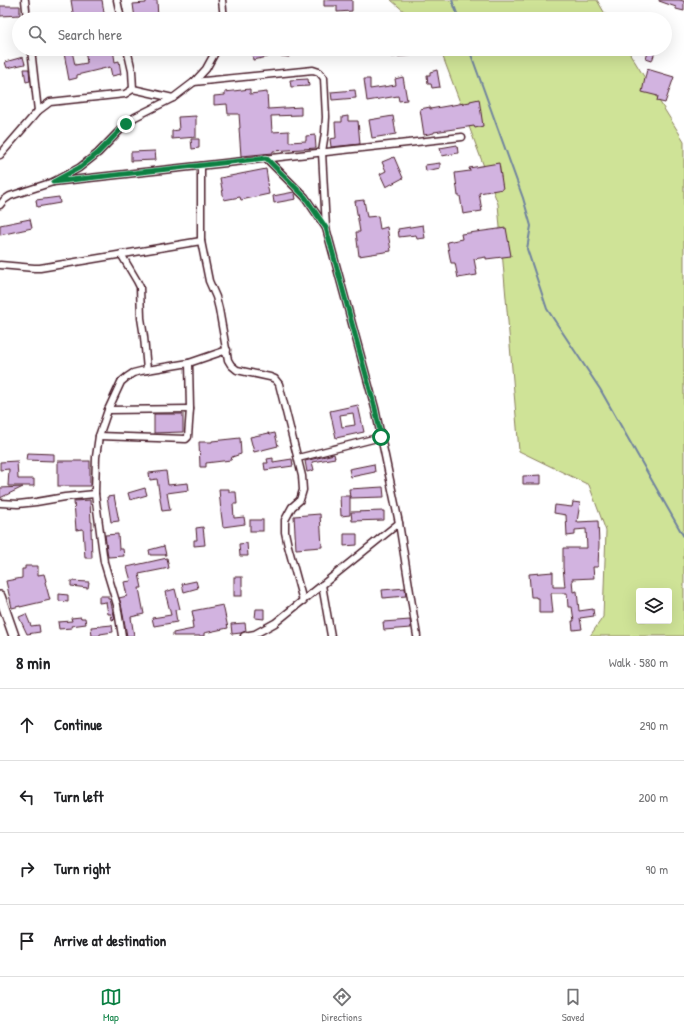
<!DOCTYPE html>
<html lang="en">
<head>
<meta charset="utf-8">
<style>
  body { margin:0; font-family:"Patrick Hand",sans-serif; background:#f2f2f2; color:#202124 }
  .controls { position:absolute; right:12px; bottom:12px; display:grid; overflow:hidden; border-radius:4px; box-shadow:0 4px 16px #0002 }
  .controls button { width:36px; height:36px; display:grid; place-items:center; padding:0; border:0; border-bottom:1px solid #e0e0e0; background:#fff; color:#202124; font:20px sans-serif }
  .stop { position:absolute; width:12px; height:12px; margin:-9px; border:3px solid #0b8043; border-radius:50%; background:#fff }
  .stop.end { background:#0b8043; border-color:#fff; box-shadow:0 1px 4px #0008 }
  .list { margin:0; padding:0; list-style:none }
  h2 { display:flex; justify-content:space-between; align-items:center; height:52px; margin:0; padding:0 16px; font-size:17px }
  h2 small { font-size:13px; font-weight:400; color:#757577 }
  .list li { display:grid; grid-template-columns:26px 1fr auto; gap:12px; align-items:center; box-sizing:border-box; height:72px; padding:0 16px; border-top:1px solid #e0e0e0 }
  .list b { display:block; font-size:15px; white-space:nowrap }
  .list em { font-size:13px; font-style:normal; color:#757577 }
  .icon { flex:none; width:22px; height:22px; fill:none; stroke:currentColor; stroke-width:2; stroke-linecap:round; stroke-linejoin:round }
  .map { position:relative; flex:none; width:684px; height:636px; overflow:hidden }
  .search { position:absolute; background:#fff; box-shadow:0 4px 16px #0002; left:12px; right:12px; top:12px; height:44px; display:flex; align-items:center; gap:10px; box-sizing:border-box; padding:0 14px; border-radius:22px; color:#757577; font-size:15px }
  .sheet { height:340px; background:#fff }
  nav { display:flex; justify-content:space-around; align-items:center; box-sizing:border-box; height:56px; border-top:1px solid #e0e0e0; background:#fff; font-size:11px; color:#757577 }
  nav a { display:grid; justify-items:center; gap:2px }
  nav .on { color:#0b8043 }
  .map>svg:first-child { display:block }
  .green { fill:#cfe397; stroke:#8c8161; fill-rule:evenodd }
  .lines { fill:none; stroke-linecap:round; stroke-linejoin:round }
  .stream { stroke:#70839e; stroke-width:2 }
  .building { fill:#d2b3e0; stroke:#4a1f2b; fill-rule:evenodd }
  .street-casing { stroke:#4a1f2b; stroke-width:9 }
  .secondary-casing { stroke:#4a1f2b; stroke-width:12 }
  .street { stroke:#fff; stroke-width:6 }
  .secondary { stroke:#fff; stroke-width:9 }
  .route { stroke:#0b8043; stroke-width:5 }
</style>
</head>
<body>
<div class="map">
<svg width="684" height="636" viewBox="0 0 684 636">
  <rect width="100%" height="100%" fill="#fff"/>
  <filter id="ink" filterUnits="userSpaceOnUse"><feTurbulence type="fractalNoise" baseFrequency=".025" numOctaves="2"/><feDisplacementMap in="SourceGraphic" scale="8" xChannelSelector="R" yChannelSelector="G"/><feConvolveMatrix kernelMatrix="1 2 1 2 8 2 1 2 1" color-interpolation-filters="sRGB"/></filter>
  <g filter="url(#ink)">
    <!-- green -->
    <g class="green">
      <polygon points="391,0 597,0 608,19 413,19"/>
      <path d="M440 49H627L684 141V636H590L603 617 606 531 589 485 519 451 498 204ZM639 591H669V621H639Z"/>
    </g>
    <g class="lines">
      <!-- stream -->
      <g class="stream">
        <polyline points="452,0 459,19"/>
        <polyline points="469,49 523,198 531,226 527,249 547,309 600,389 684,537"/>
      </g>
    </g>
    <!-- building -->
    <g class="building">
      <polygon points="71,0 102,0 105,19 74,19"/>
      <polygon points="146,0 157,0 158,19 135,19 133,4 146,3"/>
      <polygon points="324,0 352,0 352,11 337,12 337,6 324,6"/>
      <polygon points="659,0 679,0 684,1 684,11 676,9 676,7 659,1"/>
      <polygon points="0,6 20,6 20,15 0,16"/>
      <polygon points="85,49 113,49 115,62 119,61 121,74 112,76 110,67 77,75 77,78 69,80 64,53 72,51 75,65 87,63"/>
      <polygon points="258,49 266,49 268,57 253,60 252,53 259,52"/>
      <polygon points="281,49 290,49 289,57 281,56"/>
      <polygon points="401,49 433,49 434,52 419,55 391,57 391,50"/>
      <polygon points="649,49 656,49 652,61 646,59"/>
      <polygon points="23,57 25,64 7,68 5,62"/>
      <polygon points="24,69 29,69 30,81 26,82"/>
      <polygon points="647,69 674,77 665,103 657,101 658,96 642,92"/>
      <polygon points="437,70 440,87 432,88 431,84 428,84 427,75 430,75 430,72"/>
      <polygon points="403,77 407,100 399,101 398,96 367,101 364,79 370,79 370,89 396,85 395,79"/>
      <polygon points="308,79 309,86 291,87 290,80"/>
      <polygon points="250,89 250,94 267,92 268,109 301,107 301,115 271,116 272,132 289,131 289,142 306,141 306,136 315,135 316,148 273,151 273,153 241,156 239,128 240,128 239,114 228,114 227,104 214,105 214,96 225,95 225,92"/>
      <polygon points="355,90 356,98 332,100 331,92"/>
      <polygon points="479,99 483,126 475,128 474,126 434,132 434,133 424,135 420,109 430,107 430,109 470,102 470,101"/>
      <polygon points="196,116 196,137 172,139 172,131 179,130 178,117"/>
      <polygon points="348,116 348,121 358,121 360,144 331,147 330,139 336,138 335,122 342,122 342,117"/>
      <polygon points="393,116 396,134 372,138 369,120"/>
      <polygon points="191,139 199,139 199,148 192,149"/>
      <polygon points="457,145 458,153 442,156 440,148"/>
      <polygon points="155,151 156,160 131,161 131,152"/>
      <polygon points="394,157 403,178 386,187 380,174 386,171 382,162"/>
      <polygon points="440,163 440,168 426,171 425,165"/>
      <polygon points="499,163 503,189 479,193 482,211 463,214 460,196 458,196 455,173 470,171 469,168"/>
      <polygon points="266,169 268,182 267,183 269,194 241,200 240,197 224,200 220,178"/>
      <polygon points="294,192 295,194 296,199 274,203 273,196"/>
      <polygon points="59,197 60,203 37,207 36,200"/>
      <polygon points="364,200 367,217 378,216 380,229 387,227 391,251 359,256 356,232 360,232 355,201"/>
      <polygon points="30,219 32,228 0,235 0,225"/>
      <polygon points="423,225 425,238 417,239 416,235 399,237 398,229"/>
      <polygon points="506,228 511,256 486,259 486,257 474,259 477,275 458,278 455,263 451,263 447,242 462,239 461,234"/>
      <path d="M358 405 364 432 336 438 330 411ZM353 413 355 425 342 427 340 415Z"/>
      <polygon points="154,414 183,414 183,432 154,433"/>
      <polygon points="269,433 270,434 275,433 278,446 254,452 250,437"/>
      <polygon points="240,438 241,454 232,457 231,460 206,463 206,467 200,467 199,442 212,442 212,441"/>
      <polygon points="27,453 54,454 54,461 26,460"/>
      <polygon points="334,454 335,458 312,462 314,470 307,472 305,461"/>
      <polygon points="273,458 273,462 292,459 293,466 265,470 264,463 268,463 267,459"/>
      <polygon points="17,461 18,479 34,479 34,486 8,486 9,469 0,470 0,462"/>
      <rect x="58" y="461" width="32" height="25"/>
      <polygon points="374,464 375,472 351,477 349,469"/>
      <polygon points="166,471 168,485 188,483 189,490 167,493 170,510 162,511 157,479 150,480 149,473"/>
      <polygon points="541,475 541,484 523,484 523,476"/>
      <polygon points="23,487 0,498 0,488"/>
      <polygon points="383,487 384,497 350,498 349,489"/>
      <polygon points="145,488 147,495 130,500 128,493"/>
      <polygon points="219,489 229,489 229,492 236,492 237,504 233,504 234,518 244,517 245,524 223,527 221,512"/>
      <polygon points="114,496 119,521 111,522 107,497"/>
      <polygon points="340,496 350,496 350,515 341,516"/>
      <polygon points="90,500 91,522 92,522 92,529 91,529 92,558 85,558 83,529 76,530 74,501"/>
      <polygon points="573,502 580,503 577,522 598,521 599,544 598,567 593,567 594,578 572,579 573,592 577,591 579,611 593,609 594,616 580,618 582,629 573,630 572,621 574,621 572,607 568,607 567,593 551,593 553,613 539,613 539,598 536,598 536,597 531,597 529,574 553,572 553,587 565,587 563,567 563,548 587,548 586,529 575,530 575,535 567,536 566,515 554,513 555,505 572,507"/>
      <polygon points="384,511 384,520 352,521 351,512"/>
      <polygon points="320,514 322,547 296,549 294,516"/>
      <rect x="250" y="520" width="13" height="11"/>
      <polygon points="203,527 205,545 194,546 194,540 197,540 196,528"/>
      <polygon points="118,534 119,549 123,549 124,556 108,557 105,535"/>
      <polygon points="344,534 357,534 357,545 344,546"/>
      <polygon points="247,543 248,556 240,556 239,544"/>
      <polygon points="164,546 166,555 150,555 149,550"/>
      <polygon points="167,558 169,568 139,574 142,588 139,588 144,614 131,617 134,636 127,636 121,604 119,598 127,596 124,582 131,581 127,567"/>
      <polygon points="25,566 38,566 38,575 44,574 46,581 45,582 50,600 20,607 20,606 12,608 6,581 22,578 22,569 25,569"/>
      <rect x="234" y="577" width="8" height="19"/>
      <polygon points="71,581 89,582 88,588 71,586"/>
      <polygon points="196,581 198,588 184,592 182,584"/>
      <polygon points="405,588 406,596 383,598 382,590"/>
      <polygon points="175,589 180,609 175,610 177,622 154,626 152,618 171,615 165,592"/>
      <polygon points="59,594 68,595 68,602 59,601"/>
      <polygon points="99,596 108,596 108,599 110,599 115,619 112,620 111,614 108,614 106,602 99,603"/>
      <polygon points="223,605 228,628 204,633 204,636 173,636 173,633 193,629 192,621 194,621 192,611"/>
      <polygon points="256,609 264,609 264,619 255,618"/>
      <polygon points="26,614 31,626 39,625 40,632 27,634 19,617"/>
      <polygon points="81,617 81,618 85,618 86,624 71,626 72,628 59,629 58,622 72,621 71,618"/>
      <polygon points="410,620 411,628 384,630 383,622"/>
      <polygon points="245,623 246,631 241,633 232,634 231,624"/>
      <polygon points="112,625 113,632 100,634 100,636 92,636 91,627"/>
    </g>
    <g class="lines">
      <defs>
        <g id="street">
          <polyline points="25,0 27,19"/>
          <polyline points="117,0 121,19"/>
          <polyline points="222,0 224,19"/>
          <polyline points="31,49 38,111"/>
          <polyline points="127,49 132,71 133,89"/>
          <polyline points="194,82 313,70 319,72 324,78 326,117 325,133 322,152 326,228"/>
          <polyline points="0,155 38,111 50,102 125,94 133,89 173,98"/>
          <polyline points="266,158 305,197 326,228 375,408 399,523 417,636"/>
          <polyline points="201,166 201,241 209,281 216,297 219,309 228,360 231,365 237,370 270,377 275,379 279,384 302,476 303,490 300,500 292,507 285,520 285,532 288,546 303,601"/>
          <polyline points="53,182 462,137"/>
          <polyline points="0,205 4,200 10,196 53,182 79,168 98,153 126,124 135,117 173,98 194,82 206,69 217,49"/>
          <polyline points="121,254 137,281 140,287 141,318 144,337 147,370"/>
          <polyline points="0,265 34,268 40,268 201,241"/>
          <polyline points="108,410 190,409"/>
          <polyline points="99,436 186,439 188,437 190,409 189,363"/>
          <polyline points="298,458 381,437"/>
          <polyline points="0,503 18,504 36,502 65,497 95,494"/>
          <polyline points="322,585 331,636"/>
          <polyline points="122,636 117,605 104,562 95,494 96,457 99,436 108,410 121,382 127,377 133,373 141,371 189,363 227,350"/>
          <polyline points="244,636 255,634 275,623 399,523"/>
        </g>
        <polyline id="secondary" points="0,596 14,636"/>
      </defs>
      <!-- street casing -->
      <use href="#street" class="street-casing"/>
      <!-- secondary casing -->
      <use href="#secondary" class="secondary-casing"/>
      <!-- street -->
      <use href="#street" class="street"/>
      <!-- secondary -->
      <use href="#secondary" class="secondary"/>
    </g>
  </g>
  <g class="lines" filter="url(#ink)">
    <!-- route -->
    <polyline class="route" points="126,124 98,153 79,168 53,182 266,158 305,197 326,228 375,408 381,437"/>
  </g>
</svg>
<div class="controls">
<button><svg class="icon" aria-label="layers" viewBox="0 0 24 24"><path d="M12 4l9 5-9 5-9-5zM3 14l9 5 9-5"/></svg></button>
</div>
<div class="stop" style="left:381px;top:437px"></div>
<div class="stop end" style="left:126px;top:124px"></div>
<div class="search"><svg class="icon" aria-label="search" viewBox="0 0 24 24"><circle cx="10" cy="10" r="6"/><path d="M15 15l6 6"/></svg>Search here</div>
</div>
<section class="sheet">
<h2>8 min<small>Walk · 580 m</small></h2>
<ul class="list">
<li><svg class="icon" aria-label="ahead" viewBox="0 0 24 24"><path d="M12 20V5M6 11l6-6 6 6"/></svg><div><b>Continue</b></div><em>290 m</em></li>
<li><svg class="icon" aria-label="left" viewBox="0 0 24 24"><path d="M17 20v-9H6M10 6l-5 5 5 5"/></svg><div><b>Turn left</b></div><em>200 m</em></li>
<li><svg class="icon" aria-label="right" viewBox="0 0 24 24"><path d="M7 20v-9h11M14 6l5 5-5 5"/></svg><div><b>Turn right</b></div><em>90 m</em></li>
<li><svg class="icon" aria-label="arrive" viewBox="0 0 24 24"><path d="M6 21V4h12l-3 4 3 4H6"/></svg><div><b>Arrive at destination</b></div></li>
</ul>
</section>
<nav>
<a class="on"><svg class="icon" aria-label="map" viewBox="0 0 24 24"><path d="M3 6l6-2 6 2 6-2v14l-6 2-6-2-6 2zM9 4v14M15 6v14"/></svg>Map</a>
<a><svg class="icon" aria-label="directions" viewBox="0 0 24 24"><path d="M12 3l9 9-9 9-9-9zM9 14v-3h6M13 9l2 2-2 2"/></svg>Directions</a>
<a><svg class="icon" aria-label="saved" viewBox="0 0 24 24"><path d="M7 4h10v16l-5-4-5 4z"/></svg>Saved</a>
</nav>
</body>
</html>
